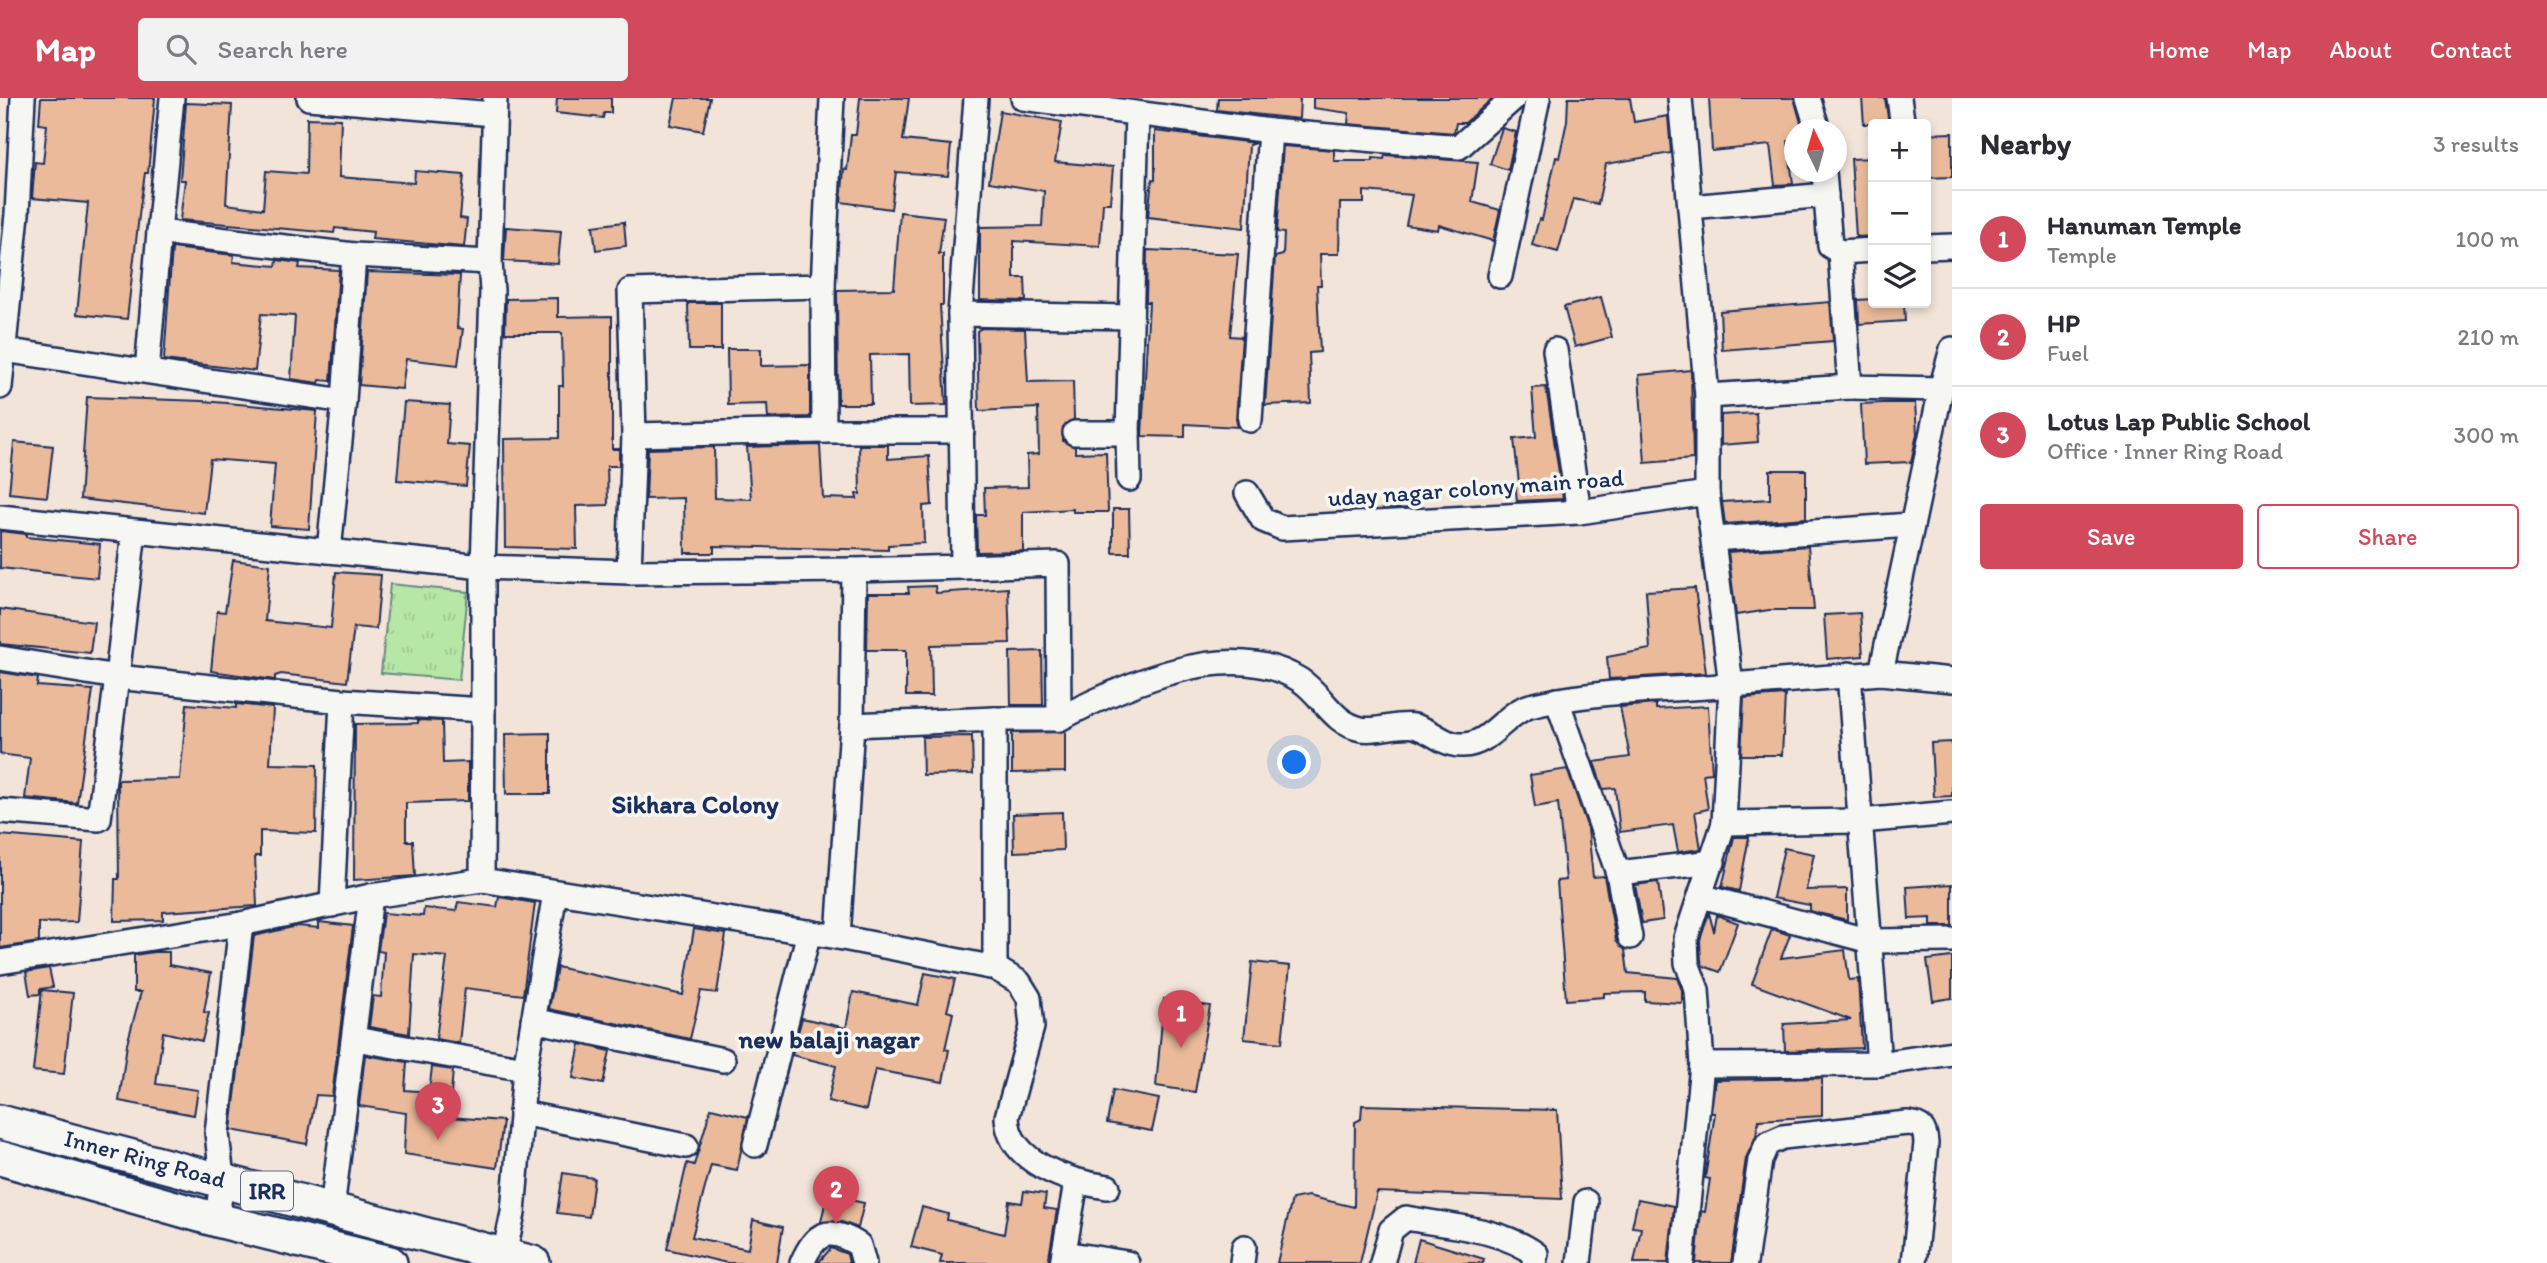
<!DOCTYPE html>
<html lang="en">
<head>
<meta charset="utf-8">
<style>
  body { margin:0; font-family:Itim,sans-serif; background:#f2f2f3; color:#2b2b33 }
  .controls { position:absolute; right:21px; top:21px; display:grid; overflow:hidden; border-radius:7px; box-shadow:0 4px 10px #0003 }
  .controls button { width:63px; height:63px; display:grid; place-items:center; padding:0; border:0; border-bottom:2px solid #e1e1e2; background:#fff; color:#2b2b33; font:35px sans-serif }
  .compass { position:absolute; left:1784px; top:21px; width:63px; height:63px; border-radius:50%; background:#fff; box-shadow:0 4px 10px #0003; rotate:355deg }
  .you { position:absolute; left:1295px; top:665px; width:24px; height:24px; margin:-18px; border:5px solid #fff; border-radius:50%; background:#1a73e8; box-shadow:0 0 0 10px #1a73e833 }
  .badge { display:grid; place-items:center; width:46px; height:46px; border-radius:50%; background:#d1495b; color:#fff; font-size:23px; font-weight:700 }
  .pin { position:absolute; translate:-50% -58px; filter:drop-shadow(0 2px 4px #0008) }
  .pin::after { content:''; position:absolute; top:37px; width:24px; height:21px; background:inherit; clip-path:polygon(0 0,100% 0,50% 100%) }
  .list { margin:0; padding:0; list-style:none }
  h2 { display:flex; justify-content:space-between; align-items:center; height:91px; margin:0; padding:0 28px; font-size:30px }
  h2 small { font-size:23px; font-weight:400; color:#7c7c81 }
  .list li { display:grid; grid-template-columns:46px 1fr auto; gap:21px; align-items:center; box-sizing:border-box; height:98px; padding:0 28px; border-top:2px solid #e1e1e2 }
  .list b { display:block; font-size:26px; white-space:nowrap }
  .list p { margin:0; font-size:23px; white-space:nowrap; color:#7c7c81 }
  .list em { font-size:23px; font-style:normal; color:#7c7c81 }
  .actions { display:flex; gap:14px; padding:21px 28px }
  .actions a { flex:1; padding:16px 0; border:2px solid #d1495b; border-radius:7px; text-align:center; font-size:24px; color:#d1495b }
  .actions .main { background:#d1495b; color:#fff }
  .icon { flex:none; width:38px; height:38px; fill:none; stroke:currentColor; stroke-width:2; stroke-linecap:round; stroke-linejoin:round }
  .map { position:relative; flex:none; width:1952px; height:1165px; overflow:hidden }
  header { display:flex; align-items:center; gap:42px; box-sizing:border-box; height:98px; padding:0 35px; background:#d1495b; color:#fff }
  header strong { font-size:33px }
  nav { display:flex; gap:38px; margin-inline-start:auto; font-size:24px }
  .search { width:490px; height:63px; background:#f2f2f3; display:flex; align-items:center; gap:18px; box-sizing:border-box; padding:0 24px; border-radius:7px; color:#7c7c81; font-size:26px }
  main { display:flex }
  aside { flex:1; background:#fff }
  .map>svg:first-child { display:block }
  .grass { fill:url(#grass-tufts); stroke:#698b82; stroke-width:2 }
  .building { fill:#eaba9a; stroke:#1b2f5e; stroke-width:2 }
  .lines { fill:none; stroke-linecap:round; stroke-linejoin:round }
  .minor-casing { stroke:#1b2f5e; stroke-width:28 }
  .highway-casing { stroke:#1b2f5e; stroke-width:38 }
  .minor { stroke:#f6f6f2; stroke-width:23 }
  .highway { stroke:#f6f6f2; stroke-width:33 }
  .labels { text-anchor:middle; stroke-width:7; stroke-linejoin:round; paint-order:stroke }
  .shield { fill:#f6f6f2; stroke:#5d6b8a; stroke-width:2 }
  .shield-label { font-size:23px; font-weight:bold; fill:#1b2f5e }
  .street-label { font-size:24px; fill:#1b2f5e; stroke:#f6f6f2 }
  .neighbourhood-label { font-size:26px; font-weight:bold; fill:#1b2f5e; stroke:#f6f6f2 }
</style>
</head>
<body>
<header>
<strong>Map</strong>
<div class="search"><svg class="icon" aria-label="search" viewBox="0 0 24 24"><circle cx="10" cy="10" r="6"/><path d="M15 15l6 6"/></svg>Search here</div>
<nav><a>Home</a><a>Map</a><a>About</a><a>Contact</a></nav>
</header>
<main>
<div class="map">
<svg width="1952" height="1165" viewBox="0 0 1952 1165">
  <defs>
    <pattern id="grass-tufts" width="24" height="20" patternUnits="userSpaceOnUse" patternTransform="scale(1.75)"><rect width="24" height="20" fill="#b7e7a6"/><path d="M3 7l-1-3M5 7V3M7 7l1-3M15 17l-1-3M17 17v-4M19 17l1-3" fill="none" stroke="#9dc691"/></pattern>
  </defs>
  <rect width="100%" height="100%" fill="#f2e4d8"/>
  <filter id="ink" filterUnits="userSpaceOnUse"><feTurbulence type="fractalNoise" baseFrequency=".0143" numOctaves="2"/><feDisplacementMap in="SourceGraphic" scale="14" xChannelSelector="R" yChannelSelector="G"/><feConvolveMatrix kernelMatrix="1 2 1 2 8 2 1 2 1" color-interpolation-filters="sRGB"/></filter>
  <g filter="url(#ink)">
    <!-- grass -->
    <polygon class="grass" points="390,486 468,494 459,582 381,575"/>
    <!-- building -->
    <g class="building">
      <polygon points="41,0 155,0 148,75 145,75 140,109 127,221 77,216 88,105 32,100 35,64 43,65 47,27 39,26"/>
      <polygon points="557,0 611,0 611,15 604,15 603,20 556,15"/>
      <polygon points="676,0 710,0 703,33 670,27"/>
      <polygon points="860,0 909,0 903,42 951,47 948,78 896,74 891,111 841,104 844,71 847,72 851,37 856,37"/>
      <polygon points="1218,0 1300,0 1299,21 1217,12"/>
      <polygon points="1313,0 1493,0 1465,25 1456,25 1454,35 1348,26 1349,15 1313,10"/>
      <polygon points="1568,0 1630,0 1634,24 1668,18 1671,55 1606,66 1598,106 1573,101 1558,154 1532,147 1539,121 1542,122 1556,59 1559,60 1567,23"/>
      <polygon points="1709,0 1794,0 1803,32 1795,32 1795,42 1788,43 1793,86 1775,87 1770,47 1712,53"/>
      <polygon points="1862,0 1885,0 1889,26 1864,26"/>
      <polygon points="186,5 232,7 226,106 263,111 266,73 306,76 307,20 341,21 339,79 414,85 415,73 464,77 460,120 467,121 464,149 372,141 373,134 335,130 334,135 180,122 185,82 180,82"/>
      <polygon points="1000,13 1062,24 1055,64 1113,69 1110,105 1103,105 1100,148 1014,143 1014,180 1025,180 1026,203 980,202 980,129 1042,128 1044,93 989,84"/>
      <polygon points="1502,30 1516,34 1508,72 1490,66"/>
      <polygon points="1155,33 1255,45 1249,47 1244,130 1148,119 1152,81 1155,82"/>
      <polygon points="1952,35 1952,79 1926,80 1926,36"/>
      <polygon points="1283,48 1334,52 1334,63 1373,63 1373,60 1384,61 1385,57 1478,64 1472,104 1500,112 1493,143 1439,127 1438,132 1406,127 1412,97 1364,93 1364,105 1340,105 1339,156 1320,156 1321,187 1317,187 1320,254 1309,255 1311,305 1265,307 1275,159 1283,157 1284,135 1277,134"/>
      <polygon points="1873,60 1873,138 1856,139 1851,61"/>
      <polygon points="900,114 944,119 939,156 943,156 943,207 940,207 946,307 910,308 909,256 870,257 871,306 838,306 837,192 894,191"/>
      <polygon points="624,124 626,148 596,152 593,128"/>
      <polygon points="506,129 561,133 558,166 504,163"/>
      <polygon points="172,150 234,157 233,164 276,168 277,162 300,165 299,170 339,172 331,283 320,282 319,285 291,281 295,218 261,216 255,273 164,262"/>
      <polygon points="1147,152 1238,156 1230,238 1242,239 1236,321 1238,329 1185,326 1185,339 1142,338 1149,204 1146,204"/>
      <polygon points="367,174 460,177 457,230 463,231 458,267 406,261 402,291 359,287"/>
      <polygon points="1601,199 1612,239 1575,249 1564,209"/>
      <polygon points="558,200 558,219 612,218 612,351 619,351 619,368 607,368 608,407 576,408 577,451 505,449 504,341 559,340 559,288 563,288 562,235 505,235 506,201"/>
      <polygon points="1873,201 1873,205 1904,205 1905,223 1859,226 1858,202"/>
      <polygon points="1830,204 1833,243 1722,252 1720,213"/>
      <polygon points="688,205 721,205 721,252 689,252"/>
      <polygon points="982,230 1025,231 1028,284 1073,283 1074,321 1063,329 1063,343 1075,349 1075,355 1106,354 1108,414 1073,414 1073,411 1023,414 1023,453 977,454 976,417 985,417 984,390 1028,389 1027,357 1039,356 1038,310 979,313 977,233"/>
      <polygon points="727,251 761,251 761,268 810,267 810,319 768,320 767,306 728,307"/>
      <polygon points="1691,272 1693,361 1645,365 1639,277"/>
      <polygon points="1546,289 1563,401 1517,403 1515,385 1519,385 1514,341 1536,339 1532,290"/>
      <polygon points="87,299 203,303 317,313 309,431 270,428 275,366 210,361 204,415 80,401"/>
      <polygon points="404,304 450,307 447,346 470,348 466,388 397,382"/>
      <polygon points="1883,305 1915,305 1917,336 1911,364 1864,366 1861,306"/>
      <polygon points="1756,315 1758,344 1721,347 1721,317"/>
      <polygon points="14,344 53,348 47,399 9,395"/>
      <polygon points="820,347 823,400 857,401 856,396 860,396 859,347 888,347 888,361 929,358 932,407 923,408 924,445 888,447 888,452 714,448 714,455 685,455 684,400 646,401 648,351 714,349 715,400 751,401 747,349"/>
      <polygon points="1770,372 1806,372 1806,420 1725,426 1722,404 1770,401"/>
      <polygon points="1113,411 1129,411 1130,455 1113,455"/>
      <polygon points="0,433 26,436 26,439 100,446 97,480 0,470"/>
      <polygon points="1808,448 1814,512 1769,512 1736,517 1728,454"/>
      <polygon points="233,462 270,467 265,523 331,530 336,474 381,477 376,531 354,529 347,584 281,576 275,578 275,582 211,573 217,513 225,514"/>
      <polygon points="935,488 936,495 1008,490 1010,545 931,547 932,598 906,598 906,552 867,552 868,495 909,495 908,489"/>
      <polygon points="1695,490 1706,575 1609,581 1607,559 1650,551 1646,493"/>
      <polygon points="0,511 94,524 90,555 0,546"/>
      <polygon points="1860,515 1863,558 1827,561 1824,517"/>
      <polygon points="1042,553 1043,607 1011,607 1010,554"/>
      <polygon points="0,574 38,580 37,588 93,592 77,705 25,700 30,660 0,656"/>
      <polygon points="1785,597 1782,657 1741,657 1744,600"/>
      <polygon points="187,606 236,610 236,606 273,610 270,666 317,667 316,735 260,733 260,758 255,758 257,808 163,814 163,822 114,823 115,781 119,781 118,682 180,681"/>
      <polygon points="1656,606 1656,611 1708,608 1712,675 1703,676 1708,711 1695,714 1701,751 1678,754 1673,727 1620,734 1615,690 1603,691 1594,664 1630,659 1620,609"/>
      <polygon points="418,622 442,623 443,665 468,664 468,703 406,705 406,743 413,743 415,778 354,782 355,626 418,625"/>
      <polygon points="1065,634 1065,674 1012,675 1012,635"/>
      <polygon points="550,635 550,696 506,696 505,636"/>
      <polygon points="972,638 973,676 923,677 922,639"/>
      <polygon points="1952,644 1952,698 1934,699 1931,645"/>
      <polygon points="1567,671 1588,731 1593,779 1604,778 1616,842 1625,852 1628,875 1677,880 1682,892 1682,905 1645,903 1645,894 1604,895 1604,899 1566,902 1557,783 1566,782 1558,705 1535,709 1530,677"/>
      <polygon points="1062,714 1063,752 1014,754 1013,716"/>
      <polygon points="0,737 83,744 77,824 39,825 39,844 0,850"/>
      <polygon points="1734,739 1749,739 1739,793 1722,789"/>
      <polygon points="1784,750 1814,756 1806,792 1847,791 1847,822 1810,813 1810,807 1773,800"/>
      <polygon points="1658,784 1663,822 1642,825 1635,787"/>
      <polygon points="1952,786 1952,828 1931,828 1931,820 1909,821 1907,789"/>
      <polygon points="499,799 535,805 523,897 465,890 459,945 436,941 447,859 414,856 409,936 369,929 373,898 381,899 384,854 378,853 383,815 423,818 424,810 456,813 458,804 497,809"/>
      <polygon points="1709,815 1714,834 1717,817 1738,825 1720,874 1703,868 1701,862 1700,842"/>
      <polygon points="319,824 353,828 332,998 316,997 307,1046 231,1032 254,838 297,828 319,830"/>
      <polygon points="694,831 726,836 717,895 701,893 690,941 549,911 557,869 683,897"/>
      <polygon points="1772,831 1790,837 1781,860 1845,852 1849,882 1858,881 1862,950 1785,953 1784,926 1851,922 1752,886"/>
      <polygon points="154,854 169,854 169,867 211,875 204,914 209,915 202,943 163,934 156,986 198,992 194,1017 119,1003 127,946 141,894 134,894 134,857"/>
      <polygon points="1952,859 1952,900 1933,903 1927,862"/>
      <polygon points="1252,864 1290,868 1282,945 1244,941"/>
      <polygon points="49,870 53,889 40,891 40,896 30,897 26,874"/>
      <polygon points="925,875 955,881 947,913 953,915 945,951 949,952 943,984 875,972 866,1012 828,1003 836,968 792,957 802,920 846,930 853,894 918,907"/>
      <polygon points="42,892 73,895 64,976 33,973"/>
      <polygon points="1164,901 1210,908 1195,994 1156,988"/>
      <polygon points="580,946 610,953 603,986 573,980"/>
      <polygon points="365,957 407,964 405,992 429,994 432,969 453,972 449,1019 503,1023 497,1070 404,1056 406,1015 359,1008"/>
      <polygon points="1822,980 1822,1018 1759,1022 1756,1038 1746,1060 1731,1165 1696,1165 1701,1113 1705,1114 1710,1081 1705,1080 1715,1015 1711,1015 1715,982"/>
      <polygon points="1113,992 1159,1001 1152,1033 1107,1025"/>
      <polygon points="1362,1007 1557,1012 1562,1101 1377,1094 1360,1165 1277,1165 1292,1101 1308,1098 1354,1109 1355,1024 1361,1021"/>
      <polygon points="711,1010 748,1019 737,1072 711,1067 692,1139 748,1151 753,1122 783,1129 777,1165 727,1165 667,1151 687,1065 694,1067"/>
      <polygon points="563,1075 594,1080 589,1119 557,1115"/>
      <polygon points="1024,1093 1046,1096 1044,1110 1057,1112 1048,1165 940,1165 942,1157 911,1149 922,1109 948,1116 947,1122 1004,1136 1009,1103 1022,1105"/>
      <polygon points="827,1097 864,1105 858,1130 842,1124 821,1124"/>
      <polygon points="1638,1101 1674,1108 1668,1165 1634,1165 1641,1130 1632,1129"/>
      <polygon points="1419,1141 1484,1161 1483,1165 1413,1165"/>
      <polygon points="831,1150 847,1156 849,1165 818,1165"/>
    </g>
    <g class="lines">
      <defs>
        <g id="minor">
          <polyline points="309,0 493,16"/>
          <polyline points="495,0 490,164 492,193 483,469 629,474 634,337 630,193 823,188 832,0"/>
          <polyline points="1023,0 1270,33 1459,49 1514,0"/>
          <polyline points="1808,0 1818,32"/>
          <polyline points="1899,0 1902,22"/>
          <polyline points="1824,74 1830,148 1840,154"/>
          <polyline points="1690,109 1826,97"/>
          <polyline points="159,134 172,0"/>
          <polyline points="1926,149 1952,148"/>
          <polyline points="1873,152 1840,154 1850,289 1941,291 1881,575"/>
          <polyline points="354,157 490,164"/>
          <polyline points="1500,178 1538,0"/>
          <polyline points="960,216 1131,219"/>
          <polyline points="3,252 344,303 354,157 159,134 147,273"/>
          <polyline points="1555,252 1579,414"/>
          <polyline points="0,289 17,116 23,0"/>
          <polyline points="1941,291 1952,251"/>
          <polyline points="1707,298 1850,289"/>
          <polyline points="1250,322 1270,33"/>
          <polyline points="824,333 962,333"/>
          <polyline points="1075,335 1128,335 1137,16"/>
          <polyline points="1128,335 1129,381"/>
          <polyline points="634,337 824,333 823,188"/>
          <polyline points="1247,395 1263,422 1282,430 1579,414 1707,395 1707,298 1680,0"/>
          <polyline points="1707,395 1731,587 1881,575 1952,582"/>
          <polyline points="0,419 483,469 483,612 342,603 117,579 134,433"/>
          <polyline points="1714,441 1910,427"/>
          <polyline points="329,453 344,303"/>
          <polyline points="963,469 1058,466 1059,621 995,621"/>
          <polyline points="854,472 963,469 960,216 976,0"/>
          <polyline points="0,560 117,579 99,721 0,713"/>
          <polyline points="1557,602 1618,775 1630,839"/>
          <path d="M1059 621C1124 587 1230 538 1300 582 1323 597 1332 625 1361 631 1378 634 1397 625 1414 628 1432 632 1444 648 1463 647 1490 647 1505 615 1530 608 1594 592 1665 593 1731 587L1724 725 1686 840 1687 865 1697 892 1702 967 1879 966 1849 576"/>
          <polyline points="852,627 995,621 995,870"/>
          <polyline points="1724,725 1860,723 1952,715"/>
          <polyline points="1618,775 1713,764"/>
          <polyline points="482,782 838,839 852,627 854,472 629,474"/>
          <polyline points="371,798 482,782 483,612"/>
          <polyline points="1701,798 1870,843 1952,842"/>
          <polyline points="332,807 342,603"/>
          <path d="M838 839 995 870 1019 884 1029 900 1032 929 1007 1019C1008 1065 1070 1084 1108 1089"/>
          <polyline points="0,864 241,826 371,798 332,1111"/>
          <polyline points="533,922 723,962"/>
          <polyline points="355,941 525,971"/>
          <polyline points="1879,966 1952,955"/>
          <polyline points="521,1015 686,1048"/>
          <polyline points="755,1047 809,834"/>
          <polyline points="217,1122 222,1081 217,1035 241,826"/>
          <polyline points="1064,1155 1127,1165"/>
          <polyline points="504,1157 513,1115 525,971 555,795"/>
          <path d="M802 1165C816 1133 829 1128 859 1147L864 1165"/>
          <polyline points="1062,1165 1076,1085"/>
          <polyline points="1242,1165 1244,1149"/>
          <path d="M1382 1165 1391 1132 1406 1120C1448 1128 1500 1130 1536 1156L1534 1165"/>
          <polyline points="1579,1165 1586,1104"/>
          <polyline points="1682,1165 1702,967"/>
          <path d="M1745 1165 1760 1062 1767 1046 1783 1039 1907 1025C1921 1026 1925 1030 1926 1045L1914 1165"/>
        </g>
        <g id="highway">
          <polyline points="0,1024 533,1165"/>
          <polyline points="0,1060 217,1122 390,1165"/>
        </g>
      </defs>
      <!-- minor casing -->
      <use href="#minor" class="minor-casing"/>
      <!-- highway casing -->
      <use href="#highway" class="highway-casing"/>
      <!-- minor -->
      <use href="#minor" class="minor"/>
      <!-- highway -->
      <use href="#highway" class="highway"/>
    </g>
  </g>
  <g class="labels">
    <!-- shield labels -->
    <rect class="shield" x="241" y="1073.5" width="52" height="39" rx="5"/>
    <g class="shield-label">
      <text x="267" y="1101">IRR</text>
    </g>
    <!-- street labels -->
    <g class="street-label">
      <text transform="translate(1476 390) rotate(-4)" y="8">uday nagar colony main road</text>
      <text transform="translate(145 1061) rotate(15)" y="8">Inner Ring Road</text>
    </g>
    <!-- neighbourhood labels -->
    <g class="neighbourhood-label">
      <text x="695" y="715">Sikhara Colony</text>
      <text x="829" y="950">new balaji nagar</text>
    </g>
  </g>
</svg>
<div class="controls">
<button>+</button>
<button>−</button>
<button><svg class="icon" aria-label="layers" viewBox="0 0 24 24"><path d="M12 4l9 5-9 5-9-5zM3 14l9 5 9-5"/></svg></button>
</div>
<svg class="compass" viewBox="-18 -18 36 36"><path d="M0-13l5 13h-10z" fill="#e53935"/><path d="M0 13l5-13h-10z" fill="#7c7c81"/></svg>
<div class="you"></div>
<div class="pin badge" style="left:1181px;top:950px">1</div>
<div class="pin badge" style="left:836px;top:1126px">2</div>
<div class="pin badge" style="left:438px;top:1042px">3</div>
</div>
<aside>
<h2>Nearby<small>3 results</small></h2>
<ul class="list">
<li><span class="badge">1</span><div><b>Hanuman Temple</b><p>Temple</p></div><em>100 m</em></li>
<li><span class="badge">2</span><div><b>HP</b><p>Fuel</p></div><em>210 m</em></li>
<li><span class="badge">3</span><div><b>Lotus Lap Public School</b><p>Office · Inner Ring Road</p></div><em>300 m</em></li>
</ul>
<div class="actions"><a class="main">Save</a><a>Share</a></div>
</aside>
</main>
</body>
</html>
